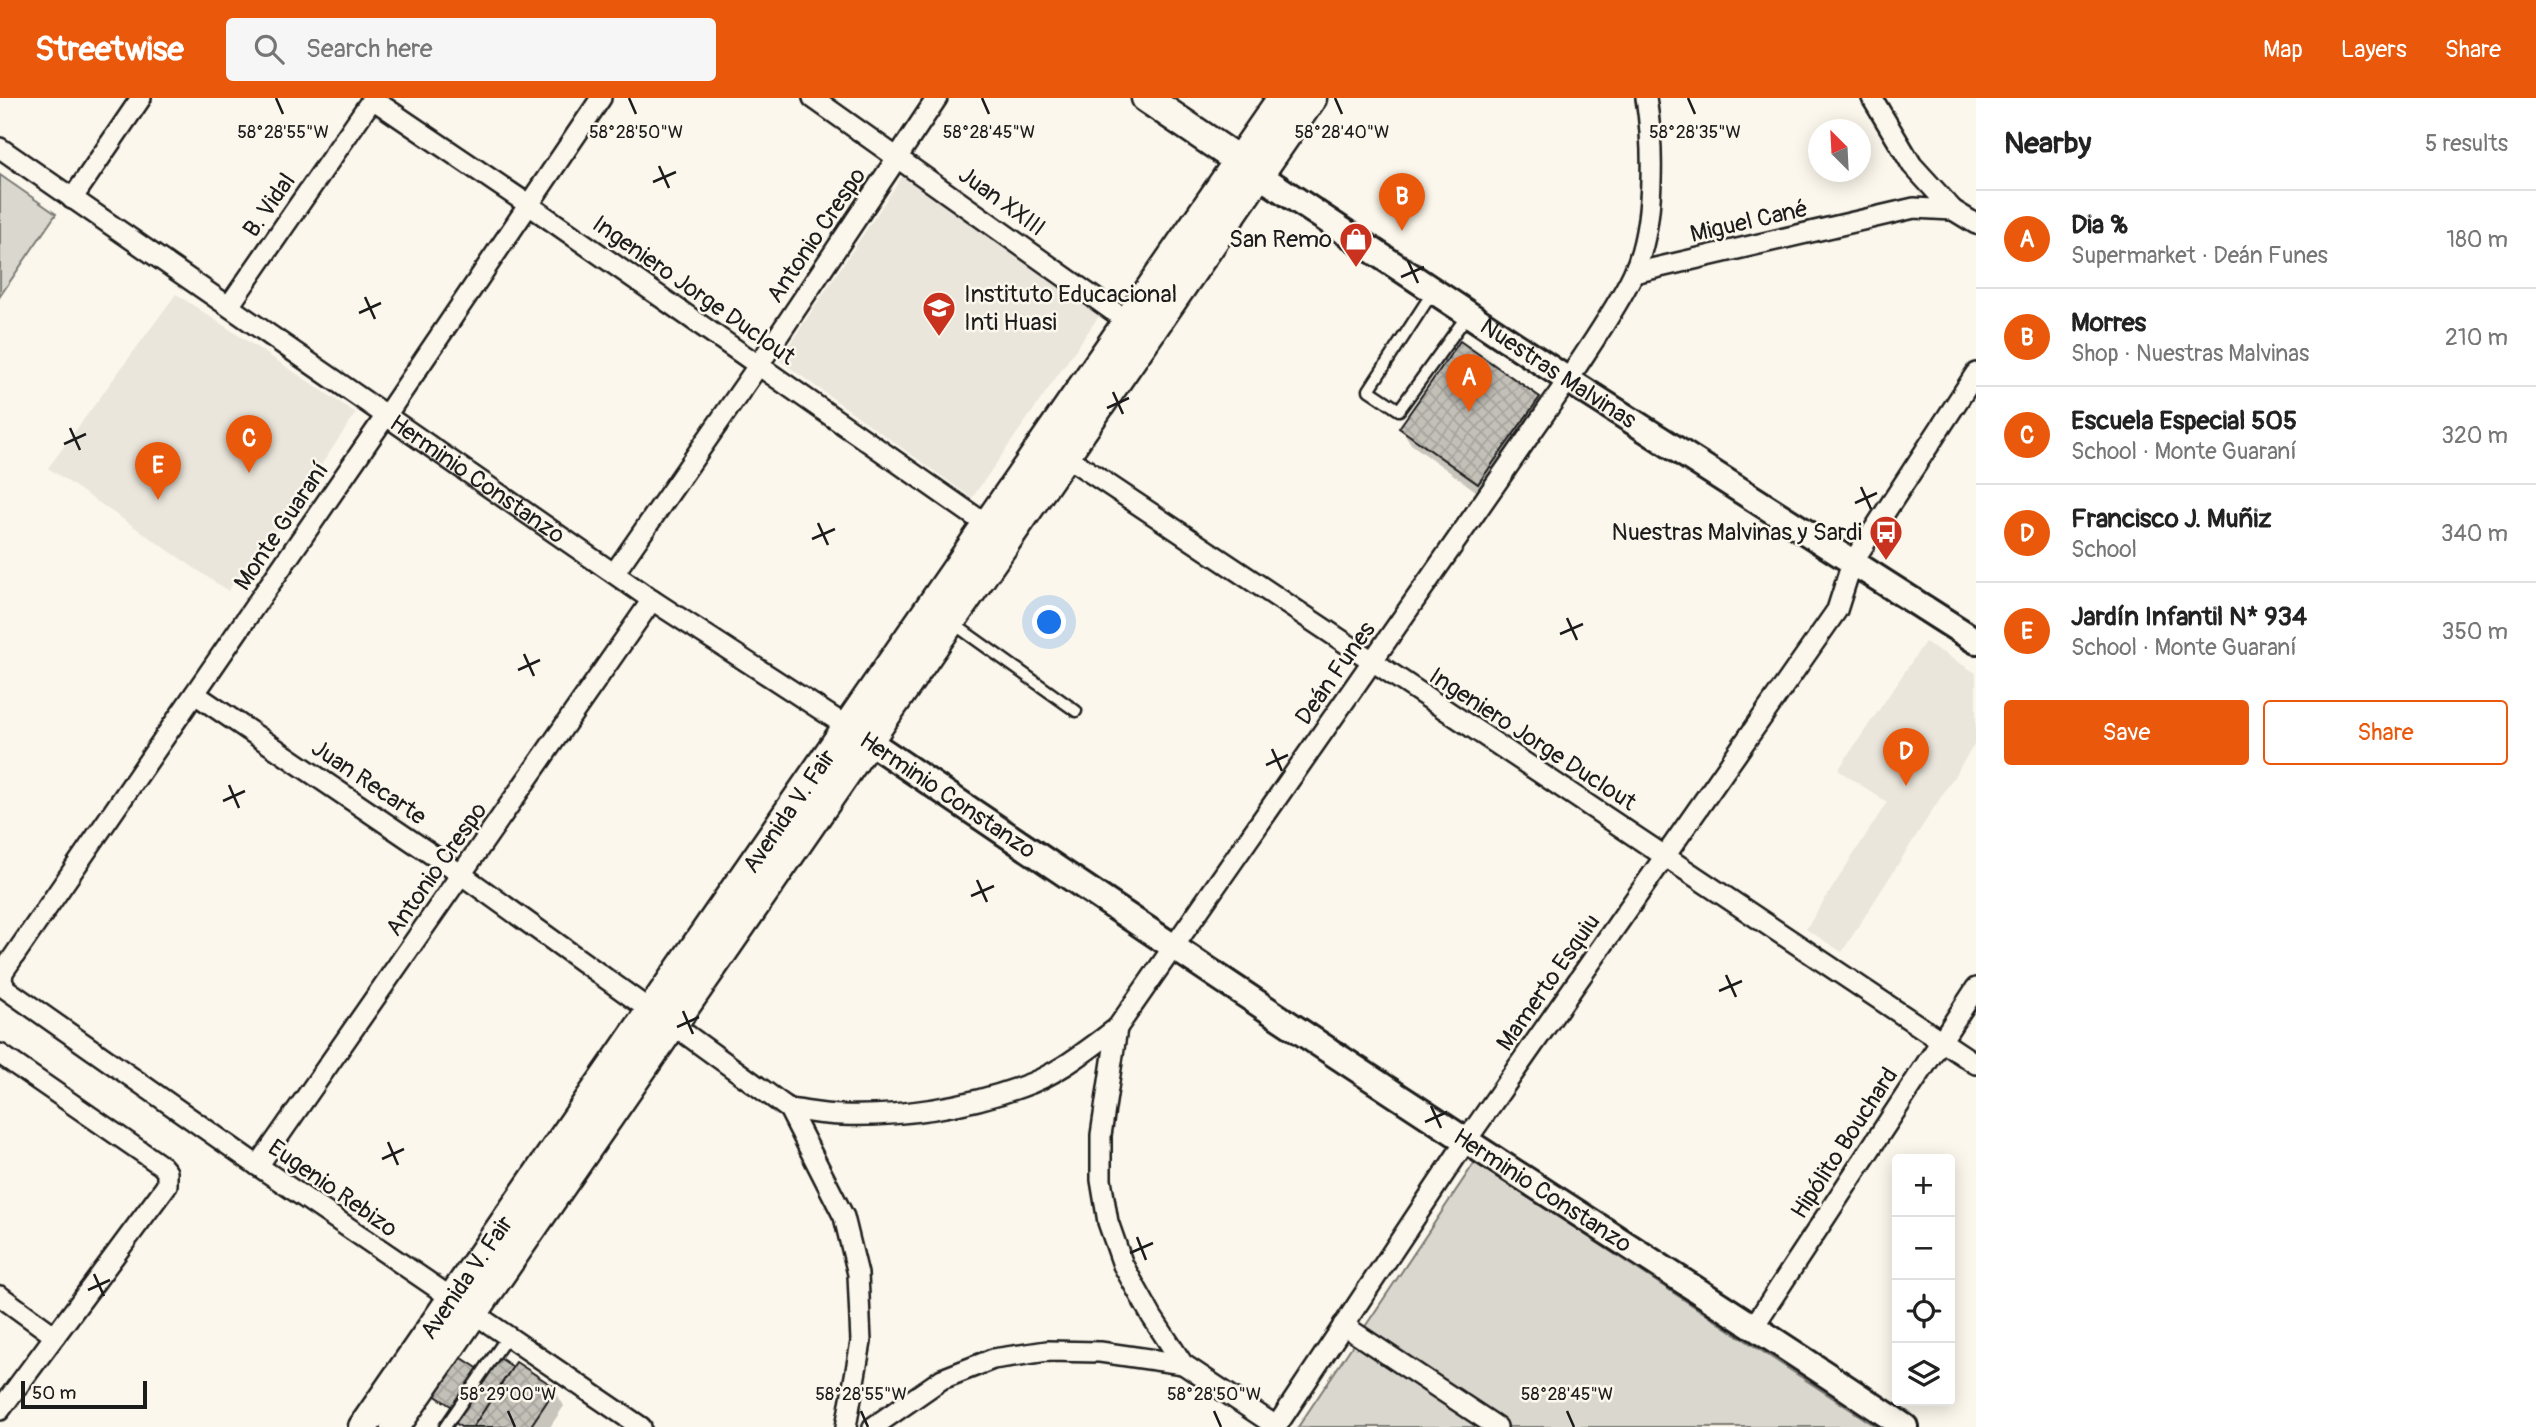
<!DOCTYPE html>
<html lang="en">
<head>
<meta charset="utf-8">
<style>
  body { margin:0; font-family:Pangolin,sans-serif; background:#f6f6f6; color:#222 }
  .controls { position:absolute; right:21px; bottom:21px; display:grid; overflow:hidden; border-radius:7px; box-shadow:0 4px 18px #0003 }
  .controls button { width:63px; height:63px; display:grid; place-items:center; padding:0; border:0; border-bottom:2px solid #e0e0e0; background:#fff; color:#222; font:35px sans-serif }
  .compass { position:absolute; left:1808px; top:21px; width:63px; height:63px; border-radius:50%; background:#fff; box-shadow:0 4px 18px #0003; rotate:336deg }
  .scale { position:absolute; left:21px; bottom:18px; width:126px; box-sizing:border-box; padding-left:7px; border:4px solid #1c1c1c; border-top:0; font-size:19px; line-height:24px; white-space:nowrap; color:#1c1c1c; -webkit-text-stroke:5px #fbf7ec; paint-order:stroke }
  .you { position:absolute; left:1050px; top:525px; width:24px; height:24px; margin:-18px; border:5px solid #fff; border-radius:50%; background:#1a73e8; box-shadow:0 0 0 10px #1a73e833 }
  .badge { display:grid; place-items:center; width:46px; height:46px; border-radius:50%; background:#ea580c; color:#fff; font-size:23px; font-weight:700 }
  .pin { position:absolute; translate:-50% -58px; filter:drop-shadow(0 2px 4px #0008) }
  .pin::after { content:''; position:absolute; top:37px; width:24px; height:21px; background:inherit; clip-path:polygon(0 0,100% 0,50% 100%) }
  .list { margin:0; padding:0; list-style:none }
  h2 { display:flex; justify-content:space-between; align-items:center; height:91px; margin:0; padding:0 28px; font-size:30px }
  h2 small { font-size:23px; font-weight:400; color:#767676 }
  .list li { display:grid; grid-template-columns:46px 1fr auto; gap:21px; align-items:center; box-sizing:border-box; height:98px; padding:0 28px; border-top:2px solid #e0e0e0 }
  .list b { display:block; font-size:26px; white-space:nowrap }
  .list p { margin:0; font-size:23px; white-space:nowrap; color:#767676 }
  .list em { font-size:23px; font-style:normal; color:#767676 }
  .actions { display:flex; gap:14px; padding:21px 28px }
  .actions a { flex:1; padding:16px 0; border:2px solid #ea580c; border-radius:7px; text-align:center; font-size:24px; color:#ea580c }
  .actions .main { background:#ea580c; color:#fff }
  .icon { flex:none; width:38px; height:38px; fill:none; stroke:currentColor; stroke-width:2; stroke-linecap:round; stroke-linejoin:round }
  .map { position:relative; flex:none; width:1976px; height:1329px; overflow:hidden }
  header { display:flex; align-items:center; gap:42px; box-sizing:border-box; height:98px; padding:0 35px; background:#ea580c; color:#fff }
  header strong { font-size:33px }
  nav { display:flex; gap:38px; margin-inline-start:auto; font-size:24px }
  .search { width:490px; height:63px; background:#f6f6f6; display:flex; align-items:center; gap:18px; box-sizing:border-box; padding:0 24px; border-radius:7px; color:#767676; font-size:26px }
  main { display:flex }
  aside { flex:1; background:#fff }
  .map>svg:first-child { display:block }
  .built { fill:#eae6dc }
  .grass { fill:#dad7ce; stroke:#7b7a75; stroke-width:2 }
  .shadow { fill:#0003 }
  .building { fill:url(#building-cross-hatch); stroke:#1c1c1c; stroke-width:2 }
  .lines { fill:none; stroke-linecap:round; stroke-linejoin:round }
  .service-casing { stroke:#1c1c1c; stroke-width:15 }
  .minor-casing { stroke:#1c1c1c; stroke-width:24 }
  .tertiary-casing { stroke:#1c1c1c; stroke-width:30 }
  .secondary-casing { stroke:#1c1c1c; stroke-width:33 }
  .service { stroke:#fbf7ec; stroke-width:10 }
  .minor { stroke:#fbf7ec; stroke-width:19 }
  .tertiary { stroke:#fbf7ec; stroke-width:24 }
  .secondary { stroke:#fbf7ec; stroke-width:28 }
  .ticks { fill:none; stroke:#1c1c1c; stroke-width:2.5 }
  .labels { text-anchor:middle; stroke-width:5; stroke-linejoin:round; paint-order:stroke }
  .street-label { font-size:24px; fill:#1c1c1c; stroke:#fbf7ec }
  .poi-label { font-size:24px; fill:#1c1c1c; stroke:#fbf7ec; text-anchor:end }
  .ticks-label { font-size:18px; text-anchor:middle; fill:#1c1c1c; stroke:#fbf7ec; stroke-width:5; stroke-linejoin:round; paint-order:stroke }
</style>
</head>
<body>
<header>
<strong>Streetwise</strong>
<div class="search"><svg class="icon" aria-label="search" viewBox="0 0 24 24"><circle cx="10" cy="10" r="6"/><path d="M15 15l6 6"/></svg>Search here</div>
<nav><a>Map</a><a>Layers</a><a>Share</a></nav>
</header>
<main>
<div class="map">
<svg width="1976" height="1329" viewBox="0 0 1976 1329">
  <defs>
    <pattern id="building-cross-hatch" width="8" height="8" patternUnits="userSpaceOnUse" patternTransform="scale(1.75)"><rect width="8" height="8" fill="#c3c0b8"/><path d="M0 0l8 8M0 8l8-8" fill="none" stroke="#a7a49e"/></pattern>
  </defs>
  <rect width="100%" height="100%" fill="#fbf7ec"/>
  <filter id="ink" filterUnits="userSpaceOnUse"><feTurbulence type="fractalNoise" baseFrequency=".0143" numOctaves="2"/><feDisplacementMap in="SourceGraphic" scale="14" xChannelSelector="R" yChannelSelector="G"/><feConvolveMatrix kernelMatrix="1 2 1 2 8 2 1 2 1" color-interpolation-filters="sRGB"/></filter>
  <g filter="url(#ink)">
    <!-- built -->
    <g class="built">
      <polygon points="903,77 1099,218 972,400 779,262"/>
      <polygon points="176,196 356,315 274,437 269,435 228,493 48,370"/>
      <polygon points="1925,544 1976,575 1976,644 1842,854 1806,831 1887,704 1838,672"/>
    </g>
    <!-- grass -->
    <g class="grass">
      <polygon points="0,77 56,116 0,198"/>
      <polygon points="1475,1064 1877,1329 1298,1329"/>
    </g>
    <!-- shadow -->
    <g class="shadow">
      <polygon points="1539,300 1548,317 1487,401 1411,346 1401,330"/>
      <polygon points="513,1271 554,1291 564,1308 550,1329 460,1329 456,1324 461,1316 436,1297 486,1278"/>
    </g>
    <!-- building -->
    <g class="building">
      <polygon points="1460,243 1540,299 1478,386 1399,330"/>
      <polygon points="459,1258 485,1275 497,1258 513,1269 473,1329 461,1329 454,1324 460,1314 434,1297"/>
      <polygon points="516,1264 556,1290 530,1329 473,1329"/>
    </g>
    <g class="lines">
      <defs>
        <g id="service">
          <polyline points="1434,192 1369,292 1399,312 1469,215"/>
          <polyline points="954,526 1076,613"/>
          <polyline points="445,1329 507,1239"/>
        </g>
        <g id="minor">
          <polyline points="371,0 529,107 987,427"/>
          <polyline points="601,0 385,319 3,874 2,883 6,891 258,1068 641,1329"/>
          <polyline points="813,0 1127,223"/>
          <path id="s1" d="M0 50 652 502 846 628"/>
          <polyline points="72,101 141,0"/>
          <polyline points="1953,112 1976,126"/>
          <polyline points="1634,175 1914,110 1953,112 1912,67 1872,0"/>
          <polyline points="229,208 373,0"/>
          <polyline points="1064,357 1976,966"/>
          <polyline points="615,474 758,268 937,0"/>
          <polyline points="195,596 462,777 651,913"/>
          <polyline points="672,926 789,1011 844,1119 858,1176 861,1244 846,1329"/>
          <polyline points="1117,930 1101,1037 1101,1082 1108,1124 1123,1167 1152,1219 1183,1266 1276,1328"/>
          <polyline points="0,956 162,1068 167,1074 167,1087 0,1312"/>
          <path d="M789 1011C806 1013 824 1017 842 1017 901 1019 965 1009 1021 989 1057 977 1087 952 1117 930L1568 282C1589 249 1617 210 1633 176 1655 130 1654 50 1646 0"/>
          <polyline points="258,1068 652,502"/>
          <polyline points="0,1198 55,1238"/>
          <polyline points="1343,1227 1497,1329"/>
          <polyline points="1754,1228 1976,890"/>
          <polyline points="873,1329 942,1281 993,1261 1047,1253 1100,1254 1183,1266"/>
          <polyline points="1276,1329 1466,1043 1837,512 1852,465 1976,275"/>
        </g>
        <g id="tertiary">
          <path id="s2" d="M1259 77 1568 282 1976 543"/>
          <path id="s3" d="M867 642C1066 777 1264 911 1465 1042 1612 1138 1760 1231 1905 1329"/>
        </g>
        <g id="secondary">
          <polyline points="1146,0 1254,73"/>
          <path id="s4" d="M363 1329 1282 0"/>
          <polyline points="395,1329 1312,0"/>
        </g>
      </defs>
      <!-- service casing -->
      <use href="#service" class="service-casing"/>
      <!-- minor casing -->
      <use href="#minor" class="minor-casing"/>
      <!-- tertiary casing -->
      <use href="#tertiary" class="tertiary-casing"/>
      <!-- secondary casing -->
      <use href="#secondary" class="secondary-casing"/>
      <!-- service -->
      <use href="#service" class="service"/>
      <!-- minor -->
      <use href="#minor" class="minor"/>
      <!-- tertiary -->
      <use href="#tertiary" class="tertiary"/>
      <!-- secondary -->
      <use href="#secondary" class="secondary"/>
    </g>
  </g>
  <!-- ticks -->
  <path class="ticks" d="M276 0 283 16M629 0 636 16M982 0 989 16M1335 0 1342 16M1688 0 1695 16M659 68 669 90M653 84 676 74M1408 163 1418 185M1401 179 1424 169M365 199 375 221M359 215 381 205M1113 294 1123 316M1107 310 1129 300M70 330 80 352M64 346 86 336M1861 389 1871 411M1855 405 1877 395M818 425 828 447M812 441 835 431M1567 520 1577 542M1560 536 1583 526M524 556 534 578M518 572 540 562M1272 651 1282 673M1266 667 1288 657M229 687 239 710M223 703 245 693M977 782 987 804M971 798 994 788M1726 877 1736 899M1719 893 1742 883M683 913 693 936M677 929 699 919M1431 1008 1441 1030M1425 1024 1447 1014M388 1044 398 1067M382 1061 404 1051M1137 1139 1146 1162M1130 1155 1153 1145M94 1176 104 1198M88 1192 110 1182M508 1313 515 1329M861 1313 868 1329M1214 1313 1221 1329M1567 1313 1574 1329"/>
  <!-- icons -->
  <defs>
    <symbol id="shop-pin" viewBox="-11 -11 22 30"><path d="M0 17L-7.5 6A9.5 9.5 0 1 1 7.5 6Z" fill="#c8321e" stroke="#fbf7ec"/><path d="M-5-2.5h2.3a2.7 3.5 0 0 1 5.4 0H5L5.5 6h-11ZM-1.5-2.5h3a1.5 2.3 0 0 0-3 0Z" fill="#fff"/></symbol>
    <symbol id="school-pin" viewBox="-11 -11 22 30"><path d="M0 17L-7.5 6A9.5 9.5 0 1 1 7.5 6Z" fill="#c8321e" stroke="#fbf7ec"/><path d="M0-5L7-2L0 1L-7-2ZM-4 1L0 2.5L4 1V4Q0 6-4 4Z" fill="#fff"/></symbol>
    <symbol id="bus-pin" viewBox="-11 -11 22 30"><path d="M0 17L-7.5 6A9.5 9.5 0 1 1 7.5 6Z" fill="#c8321e" stroke="#fbf7ec"/><path d="M-5-6H5V4H4V6H2V4H-2V6H-4V4H-5ZM-3.5-4V0h7V-4ZM-3.5 1.2v1.5H-2V1.2ZM2 1.2v1.5H3.5V1.2Z" fill="#fff"/></symbol>
  </defs>
  <g fill-rule="evenodd">
    <use href="#shop-pin" x="1337" y="122" width="38" height="52"/>
    <use href="#school-pin" x="920" y="191" width="38" height="52"/>
    <use href="#bus-pin" x="1867" y="415" width="38" height="52"/>
  </g>
  <g class="labels">
    <!-- street labels -->
    <g class="street-label">
      <text transform="translate(1002 103) rotate(36)" y="8">Juan XXIII</text>
      <text transform="translate(269 107) rotate(-55)" y="8">B. Vidal</text>
      <text transform="translate(1749 123) rotate(-13)" y="8">Miguel Cané</text>
      <text transform="translate(816 137) rotate(-56)" y="8">Antonio Crespo</text>
      <text transform="translate(694 192) rotate(35)" y="8">Ingeniero Jorge Duclout</text>
      <text dy="8" stroke="none"><textPath href="#s2" startOffset="359">Nuestras Malvinas</textPath></text>
      <text dy="8" stroke="none"><textPath href="#s1" startOffset="581">Herminio Constanzo</textPath></text>
      <text transform="translate(281 428) rotate(-56)" y="8">Monte Guaraní</text>
      <text transform="translate(1335 575) rotate(-55)" y="8">Deán Funes</text>
      <text transform="translate(1533 641) rotate(33)" y="8">Ingeniero Jorge Duclout</text>
      <text transform="translate(369 684) rotate(34)" y="8">Juan Recarte</text>
      <text transform="translate(948 697) rotate(34)" y="8">Herminio Constanzo</text>
      <text dy="8" stroke="none"><textPath href="#s4" startOffset="749">Avenida V. Fair</textPath></text>
      <text transform="translate(436 771) rotate(-55)" y="8">Antonio Crespo</text>
      <text transform="translate(1548 884) rotate(-55)" y="8">Mamerto Esquiu</text>
      <text transform="translate(1844 1045) rotate(-57)" y="8">Hipólito Bouchard</text>
      <text transform="translate(333 1090) rotate(35)" y="8">Eugenio Rebizo</text>
      <text dy="8" stroke="none"><textPath href="#s3" startOffset="812">Herminio Constanzo</textPath></text>
      <text dy="8" stroke="none"><textPath href="#s4" startOffset="182">Avenida V. Fair</textPath></text>
    </g>
    <!-- poi labels -->
    <g class="poi-label">
      <text x="1332" y="149">San Remo</text>
      <text x="964" y="204" text-anchor="start">Instituto Educacional<tspan x="964" dy="28">Inti Huasi</tspan></text>
      <text x="1862" y="442">Nuestras Malvinas y Sardi</text>
    </g>
  </g>
  <g class="ticks-label">
    <text x="283" y="40">58°28'55"W</text>
    <text x="636" y="40">58°28'50"W</text>
    <text x="989" y="40">58°28'45"W</text>
    <text x="1342" y="40">58°28'40"W</text>
    <text x="1695" y="40">58°28'35"W</text>
    <text x="508" y="1302">58°29'00"W</text>
    <text x="861" y="1302">58°28'55"W</text>
    <text x="1214" y="1302">58°28'50"W</text>
    <text x="1567" y="1302">58°28'45"W</text>
  </g>
</svg>
<div class="controls">
<button>+</button>
<button>−</button>
<button><svg class="icon" aria-label="locate" viewBox="0 0 24 24"><circle cx="12" cy="12" r="6"/><path d="M12 2v4M12 18v4M2 12h4M18 12h4"/></svg></button>
<button><svg class="icon" aria-label="layers" viewBox="0 0 24 24"><path d="M12 4l9 5-9 5-9-5zM3 14l9 5 9-5"/></svg></button>
</div>
<svg class="compass" viewBox="-18 -18 36 36"><path d="M0-13l5 13h-10z" fill="#e53935"/><path d="M0 13l5-13h-10z" fill="#767676"/></svg>
<div class="scale">50 m</div>
<div class="you"></div>
<div class="pin badge" style="left:1469px;top:314px">A</div>
<div class="pin badge" style="left:1402px;top:133px">B</div>
<div class="pin badge" style="left:249px;top:375px">C</div>
<div class="pin badge" style="left:1906px;top:688px">D</div>
<div class="pin badge" style="left:158px;top:402px">E</div>
</div>
<aside>
<h2>Nearby<small>5 results</small></h2>
<ul class="list">
<li><span class="badge">A</span><div><b>Dia %</b><p>Supermarket · Deán Funes</p></div><em>180 m</em></li>
<li><span class="badge">B</span><div><b>Morres</b><p>Shop · Nuestras Malvinas</p></div><em>210 m</em></li>
<li><span class="badge">C</span><div><b>Escuela Especial 505</b><p>School · Monte Guaraní</p></div><em>320 m</em></li>
<li><span class="badge">D</span><div><b>Francisco J. Muñiz</b><p>School</p></div><em>340 m</em></li>
<li><span class="badge">E</span><div><b>Jardín Infantil N* 934</b><p>School · Monte Guaraní</p></div><em>350 m</em></li>
</ul>
<div class="actions"><a class="main">Save</a><a>Share</a></div>
</aside>
</main>
</body>
</html>
